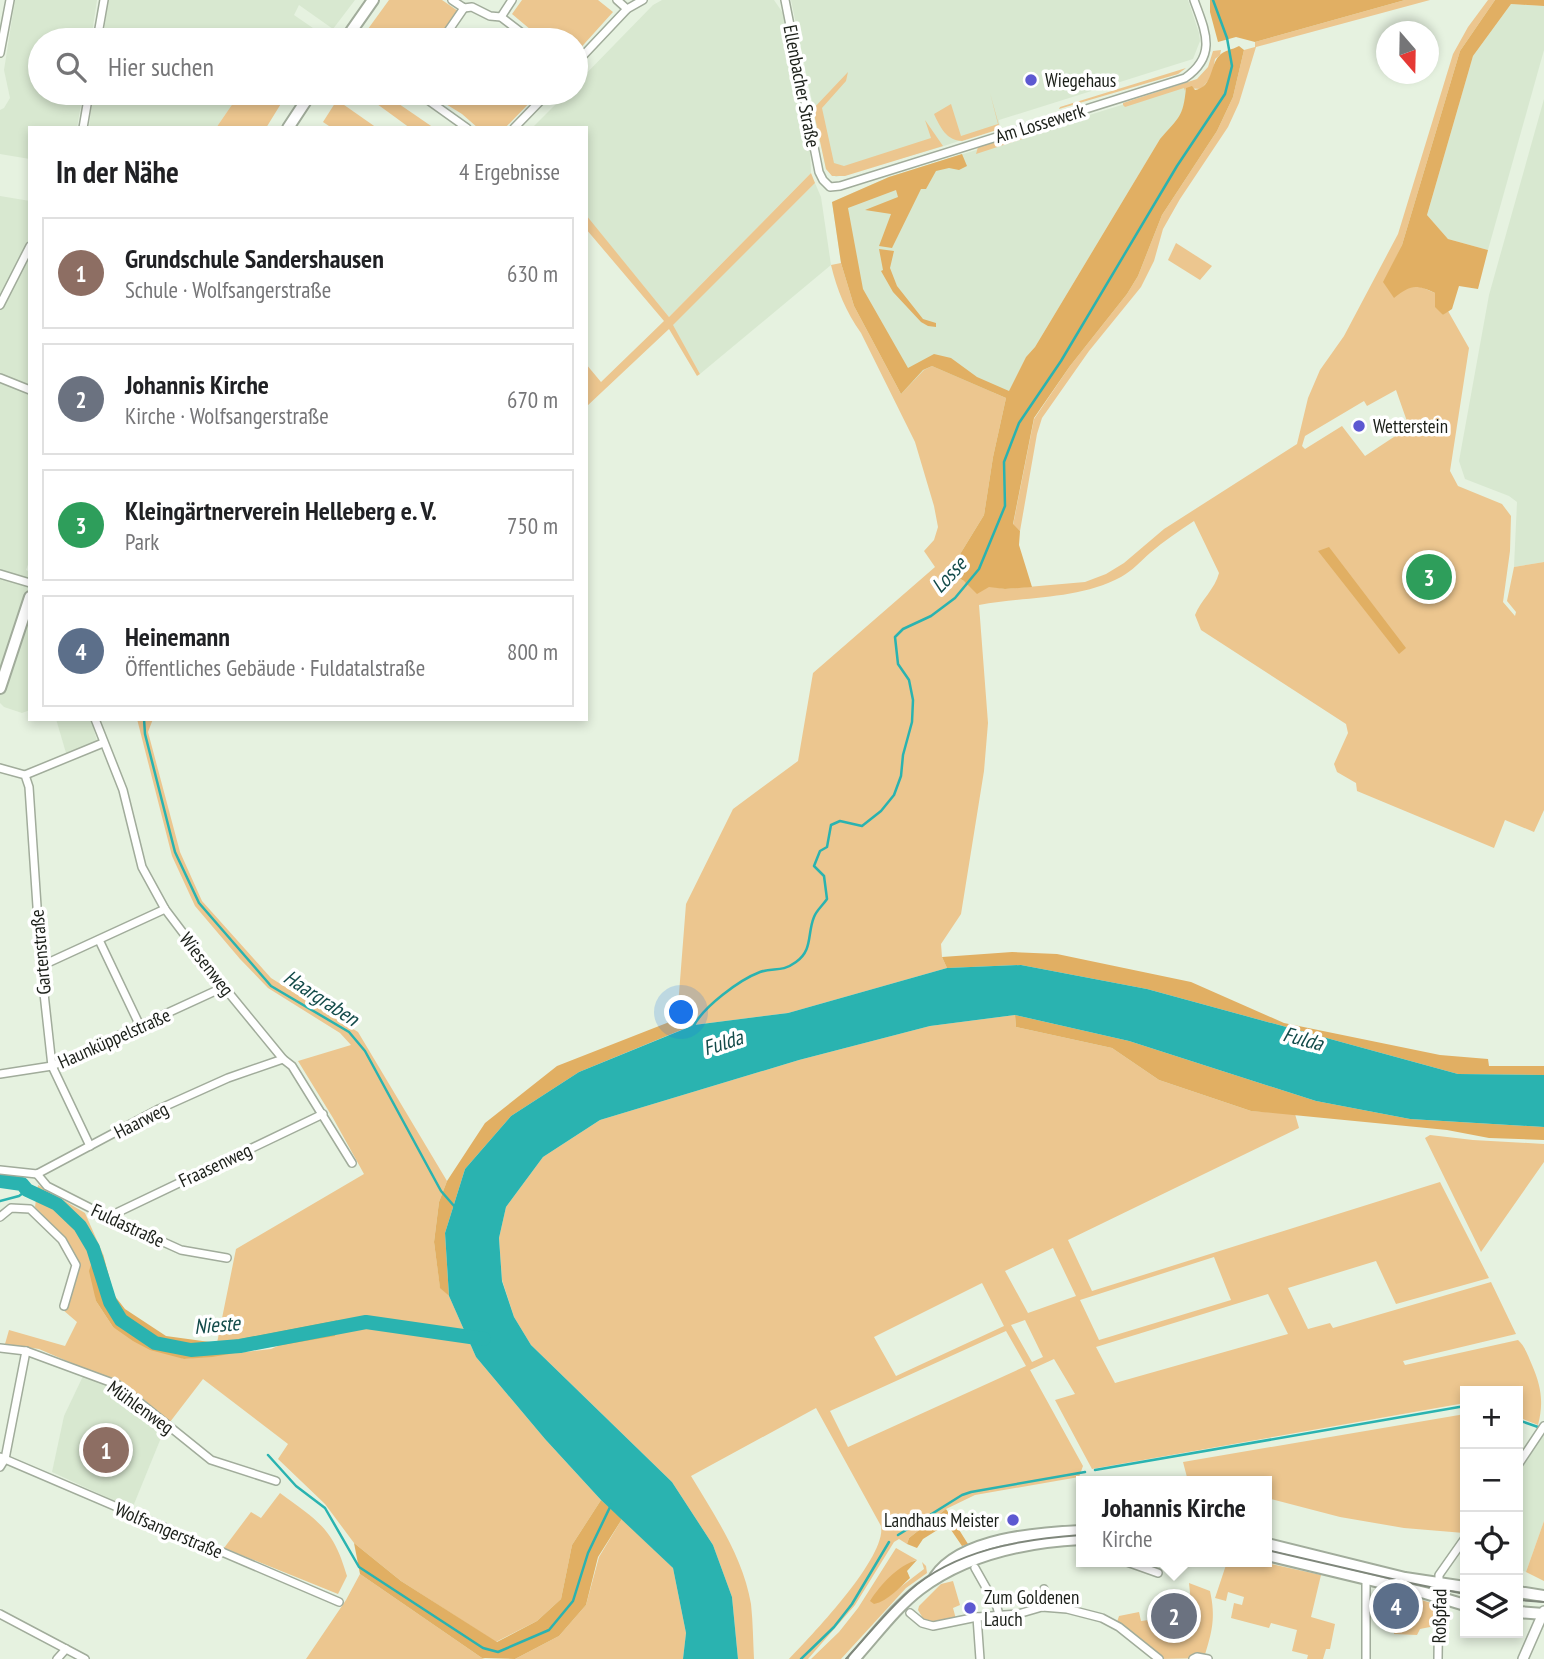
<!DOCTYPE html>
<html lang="de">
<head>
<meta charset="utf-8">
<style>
  body { margin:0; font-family:"PT Sans Narrow",sans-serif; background:#f6f6f6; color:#202124 }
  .controls { position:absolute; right:21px; bottom:21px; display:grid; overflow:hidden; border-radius:0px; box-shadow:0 4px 10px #0003 }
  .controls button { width:63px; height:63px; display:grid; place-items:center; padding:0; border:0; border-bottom:2px solid #e0e0e0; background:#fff; color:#202124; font:35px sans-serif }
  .compass { position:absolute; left:1376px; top:21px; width:63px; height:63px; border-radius:50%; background:#fff; box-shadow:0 4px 10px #0003; rotate:160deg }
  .you { position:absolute; left:682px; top:1013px; width:24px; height:24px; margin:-18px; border:5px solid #fff; border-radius:50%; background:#1a73e8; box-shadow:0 0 0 10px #1a73e833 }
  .badge { display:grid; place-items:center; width:46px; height:46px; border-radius:50%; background:#5d59d1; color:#fff; font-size:23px; font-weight:700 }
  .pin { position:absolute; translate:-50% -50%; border:4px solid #fff; box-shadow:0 2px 7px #0006 }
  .popup { position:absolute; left:1076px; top:1476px; width:196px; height:91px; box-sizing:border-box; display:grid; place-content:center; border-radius:0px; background:#fff; filter:drop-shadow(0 2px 5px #0005); font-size:23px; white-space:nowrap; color:#757577 }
  .popup b { font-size:26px; color:#202124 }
  .popup::after { content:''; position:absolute; left:50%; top:100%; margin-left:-14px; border:14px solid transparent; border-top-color:#fff }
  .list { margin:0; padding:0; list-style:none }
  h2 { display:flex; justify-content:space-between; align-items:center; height:91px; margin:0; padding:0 28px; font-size:30px }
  h2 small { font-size:23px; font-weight:400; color:#757577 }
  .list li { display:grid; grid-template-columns:46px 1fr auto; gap:21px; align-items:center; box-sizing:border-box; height:112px; margin:0 14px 14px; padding:0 14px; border:2px solid #e0e0e0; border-radius:0px }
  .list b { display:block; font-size:26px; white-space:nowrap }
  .list p { margin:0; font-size:23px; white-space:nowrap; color:#757577 }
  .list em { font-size:23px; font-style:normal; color:#757577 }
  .icon { flex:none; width:38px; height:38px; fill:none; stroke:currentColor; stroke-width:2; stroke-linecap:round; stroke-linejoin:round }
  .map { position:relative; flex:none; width:1544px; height:1659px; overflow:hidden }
  .search { position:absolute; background:#fff; box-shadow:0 4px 10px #0003; left:28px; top:28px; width:560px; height:77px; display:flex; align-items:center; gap:18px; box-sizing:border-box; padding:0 24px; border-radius:38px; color:#757577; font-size:26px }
  .panel { position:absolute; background:#fff; box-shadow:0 4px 10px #0003; left:28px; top:126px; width:560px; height:595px; border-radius:0px }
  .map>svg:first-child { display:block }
  .built { fill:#d8e8d0 }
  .green { fill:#ecc68f; fill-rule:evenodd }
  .forest { fill:#e1af63 }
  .water { fill:#2ab3b0 }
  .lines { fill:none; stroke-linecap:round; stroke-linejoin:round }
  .stream { stroke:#2ab3b0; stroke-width:2.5 }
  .river { stroke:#2ab3b0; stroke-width:14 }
  .minor-casing { stroke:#a1ac9b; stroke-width:10 }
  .tertiary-casing { stroke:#a1ac9b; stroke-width:12 }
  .secondary-casing { stroke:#a1ac9b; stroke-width:14 }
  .minor { stroke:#fff; stroke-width:7 }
  .tertiary { stroke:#fff; stroke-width:9 }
  .secondary { stroke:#fff; stroke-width:10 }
  .tram { stroke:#7f877b; stroke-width:2 }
  .poi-dot { fill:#5d59d1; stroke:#fff; stroke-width:2.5 }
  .labels { text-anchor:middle; stroke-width:7; stroke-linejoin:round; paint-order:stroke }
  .poi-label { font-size:19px; fill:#1b1f19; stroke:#fff; text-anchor:start }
  .street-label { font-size:19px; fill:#1b1f19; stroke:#fff }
  .water-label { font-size:21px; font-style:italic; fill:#134b4a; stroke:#fff }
</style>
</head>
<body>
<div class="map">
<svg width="1544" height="1659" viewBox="0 0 1544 1659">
  <rect width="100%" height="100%" fill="#e6f2e0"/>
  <!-- built -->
  <g class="built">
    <polygon points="15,0 97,0 91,40 40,40 40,93 83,93 77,128 30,128 30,159 0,154 0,110 4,108 10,98 4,70"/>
    <polygon points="108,0 355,0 333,29 299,5 294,15 329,39 328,40 103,40"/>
    <polygon points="662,0 774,0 785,16 810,150 811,173 669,317 586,216 586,128 532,128 567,93 576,93 576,84 653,5"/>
    <polygon points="791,0 1188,0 1199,33 1200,41 1193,59 999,120 1000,127 941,147 836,177 826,169"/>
    <polygon points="1511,4 1544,6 1544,50 1488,250 1448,239 1427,215 1473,56"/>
    <polygon points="1186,85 1187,98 1181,118 1160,139 1035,347 1026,357 1009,392 901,394 841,263 832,202 889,177"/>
    <polygon points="93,93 240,93 216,128 89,128"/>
    <polygon points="1544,99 1544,562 1514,567 1517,502 1509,496 1465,479 1459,461 1489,295"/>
    <polygon points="815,183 821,197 831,265 700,374 672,325"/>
    <polygon points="0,196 30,201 30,559 26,570 30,572 30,710 22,713 4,707 0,703"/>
    <polygon points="56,719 91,719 97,741 66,753"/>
    <polygon points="84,1374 115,1387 165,1428 132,1509 52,1472 64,1416"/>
    <polygon points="1544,1435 1544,1521 1526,1572 1518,1569 1518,1473"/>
  </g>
  <!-- green -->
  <g class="green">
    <polygon points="389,0 442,0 458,11 437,40 360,40"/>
    <polygon points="522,0 598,0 613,12 576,53 576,40 543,40 512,14"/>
    <polygon points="1405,0 1430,0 1256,47 1239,103 1228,127 1180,199 1163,229 1154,261 1141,287 1089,351 1042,418 1037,434 1020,531 1013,525 1034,419 1070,366 1127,294 1138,276 1162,215 1217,131 1233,97 1244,50 1255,47 1255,42"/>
    <path d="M1488 0H1495L1460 51 1402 245 1384 282 1421 287 1435 293 1443 315 1448 311 1469 348 1450 471 1458 486 1502 504 1511 516 1510 551 1503 602 1515 616 1516 612 1507 601 1514 567 1544 562V810L1534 832 1505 820 1494 848 1357 791 1356 783 1337 772 1334 764 1348 733 1346 724 1201 630 1195 615C1201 600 1215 589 1219 573L1194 521C1179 531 1164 541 1150 553 1141 561 1132 571 1121 577 1078 600 1027 596 979 605L988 723 984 771 961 914 941 944 942 957 947 968 788 1013 694 1025 686 1028 677 1019 686 904 733 809 798 761 813 673 935 567 924 551 934 540 938 527 934 506 915 442 861 333C846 312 837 290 831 265L841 263 854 306 901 394 924 370 932 366 1006 398 993 457 984 515 954 564 947 572 964 581 1005 589 1085 582 1106 574 1124 563 1164 529 1297 444 1308 398 1320 370 1344 336 1398 234 1453 54 1468 27ZM1396 390 1409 427 1365 456 1342 426 1305 449 1302 446 1305 436 1364 401 1367 406Z"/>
    <polygon points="1221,50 1220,55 1215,59 1212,76 1201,89 1186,88 1185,91 1184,88 1125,107 1123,105 1123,103 1197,79 1208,67 1213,51"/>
    <polygon points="1186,68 1178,74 1059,109 1060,107"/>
    <polygon points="848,72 846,81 822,108 834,163 844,166 931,138 925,120 943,146 845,176 832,176 826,169 813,109"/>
    <polygon points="240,93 294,93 287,104 282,102 266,128 216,128"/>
    <polygon points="362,93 383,93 434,128 410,128"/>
    <polygon points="428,93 539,93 505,128 478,128 462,114"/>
    <path d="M990 93 1000 129 962 141C947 141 940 127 934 114L951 104 961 136 998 124Z"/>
    <polygon points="337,100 377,128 332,128 323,122"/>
    <polygon points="1065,121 1068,124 976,154 978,147"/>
    <polygon points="811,173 815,183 673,325 700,374 697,376 669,329 586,407 586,364 601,382 664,321 586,229 586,215 669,317"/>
    <polygon points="1176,243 1212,266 1200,280 1168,260"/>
    <polygon points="137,719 153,719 148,732 180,852 202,901 271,978 358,1032 447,1181 439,1202 434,1242 440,1287 449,1296 476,1357 545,1439 601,1500 572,1545 561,1599 537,1621 496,1642 401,1581 354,1543 325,1504 278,1459 288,1444 203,1379 170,1422 120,1384 39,1349 5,1344 9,1330 65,1346 77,1322 63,1310 80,1266 64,1237 35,1207 38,1185 85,1213 103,1254 92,1262 96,1301 113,1327 184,1359 271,1349 337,1320 217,1343 236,1249 364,1174 333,1118 298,1061 351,1045 340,1033 268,988 240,959 195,906 172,856"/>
    <path d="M1015 1015 1016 1027 1112 1048 1159 1080 1251 1111 1295 1114 1299 1128 1068 1240 1092 1291 1440 1182 1489 1278 1396 1304 1376 1261 1288 1288 1308 1329 1330 1323 1333 1328 1491 1282 1516 1334 1403 1361 1405 1365 1518 1340C1525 1346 1528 1356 1532 1365 1541 1386 1544 1402 1538 1425L1518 1417V1391H1465V1403L1092 1469 1055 1400 1075 1394 1054 1359 1030 1370 1083 1466 1079 1477 975 1495 946 1509 909 1538 907 1544 899 1539 894 1542 855 1605 808 1659H789C811 1636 887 1557 881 1526L816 1408 691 1476C715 1516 743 1557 751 1604 753 1622 753 1641 754 1659H738L732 1597 713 1545 672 1482 531 1345 514 1317 502 1280 499 1238 506 1207 543 1157 600 1120 799 1060 930 1026ZM1053 1248 1076 1296 1028 1313 1005 1271ZM1214 1257 1231 1300 1099 1340 1080 1300ZM982 1283 1004 1326 896 1376 874 1337ZM1268 1294 1288 1334 1115 1383 1096 1347ZM1025 1320 1043 1357 1032 1362 1011 1325ZM1006 1331 1026 1366 848 1447 830 1411Z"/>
    <polygon points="1430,1135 1473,1140 1544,1144 1544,1162 1481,1252 1425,1138"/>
    <polygon points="1465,1414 1464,1533 1404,1528 1340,1517 1267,1498 1267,1481 1188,1481 1183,1462"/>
    <path d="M280 1493C319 1522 333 1528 347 1576L338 1594 224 1548 251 1512 261 1518Z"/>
    <polygon points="622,1519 673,1568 686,1633 683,1659 515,1659 559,1636 586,1605 599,1557"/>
    <polygon points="1544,1521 1544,1581 1526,1572"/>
    <polygon points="896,1548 917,1560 913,1561 890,1595 924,1569 922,1562 926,1566 927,1573 906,1588 841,1659 811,1659 839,1632 858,1608"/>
    <polygon points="1227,1562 1262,1562 1321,1575 1311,1617 1335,1624 1330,1649 1326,1649 1323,1659 1307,1659 1308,1655 1292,1651 1297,1630 1271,1623 1269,1628 1231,1618 1234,1603 1242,1605 1244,1597 1228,1592 1226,1601 1215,1598"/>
    <polygon points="360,1574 482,1658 485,1659 306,1659 346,1600"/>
    <polygon points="953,1581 960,1605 953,1608 956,1619 935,1623 924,1620 918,1610 919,1606 941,1584"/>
    <path d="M1189 1583 1210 1591C1216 1618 1212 1632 1204 1658L1159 1659 1116 1625 1119 1616 1139 1612 1141 1621 1156 1619 1157 1626 1163 1628 1193 1623Z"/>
    <polygon points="1408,1596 1435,1604 1435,1626 1420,1629 1417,1635 1394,1634 1395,1620 1403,1617"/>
  </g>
  <!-- forest -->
  <g class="forest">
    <polygon points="1210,0 1405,0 1255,42 1236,37 1218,42 1210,12"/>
    <path d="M1495 0H1544V6L1511 4 1473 56 1427 215 1448 239 1488 250 1478 289 1459 286 1452 309 1443 315 1435 307V293C1415 284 1411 285 1394 298L1383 282 1402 245 1460 51Z"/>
    <path d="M1239 46 1244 50 1233 97 1217 131 1162 215 1138 276 1127 294 1070 366 1034 418 1013 524 1020 531 1019 545 1032 587 1005 589 989 587 977 594 964 581 946 571 954 564 984 515 993 457 1006 398 932 366 923 370 901 394 854 306 841 263 832 202 889 177 962 154 967 166 959 170 949 168 936 171 926 189H921L892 248 879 246 891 214 865 210 898 197 896 190 848 208 863 289 908 368 934 354 951 358 977 377 1009 391 1026 357 1035 347 1160 139C1179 117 1183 118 1186 88L1192 86 1195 90C1213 87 1210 65 1219 56 1224 50 1232 50 1239 46Z"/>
    <polygon points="879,249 894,251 890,268 897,286 923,319 936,323 936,327 928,326 921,322 893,292 881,271 883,270"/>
    <polygon points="1329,547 1406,648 1399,654 1318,551"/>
    <polygon points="1012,952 1057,954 1191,982 1284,1023 1440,1055 1488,1059 1489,1066 1544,1066 1544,1075 1458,1074 1147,989 1021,965 947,968 942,957"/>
    <polygon points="1015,1015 1129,1041 1316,1101 1410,1119 1544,1127 1544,1140 1489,1138 1447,1130 1251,1111 1159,1080 1112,1048 1016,1027"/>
    <polygon points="677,1019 686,1028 579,1072 511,1116 465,1169 445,1233 449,1296 440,1288 434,1242 439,1202 447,1181 485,1123 557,1066"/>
    <polygon points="103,1254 114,1295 125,1309 166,1336 217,1343 337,1320 335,1336 212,1357 184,1359 150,1350 133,1341 113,1327 96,1301 89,1271 92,1262"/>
    <polygon points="601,1500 622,1519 598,1557 586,1605 559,1636 515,1659 482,1658 360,1574 354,1543 401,1581 497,1642 537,1621 561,1599 572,1545"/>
    <polygon points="946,1509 968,1544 962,1546 947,1524 923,1539 917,1548 907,1544 909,1538"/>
    <path d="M917 1560 907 1571 910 1578C900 1587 888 1601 874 1604L870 1601C881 1584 897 1566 917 1560Z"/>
  </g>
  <!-- water -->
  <polygon class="water" points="1021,965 1147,989 1458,1074 1544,1075 1544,1127 1410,1119 1316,1101 1129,1041 1015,1015 930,1026 799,1060 600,1120 543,1157 506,1207 499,1238 502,1281 514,1317 531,1345 672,1482 713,1545 732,1597 738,1659 683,1659 686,1633 673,1568 601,1500 545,1439 476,1357 449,1296 445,1233 465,1169 511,1116 579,1072 694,1025 788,1013 947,968"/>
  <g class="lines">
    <!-- stream -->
    <g class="stream">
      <polyline points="144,719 145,734 175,852 199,903 271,986 349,1032 365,1051 441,1191 455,1207"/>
      <path d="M693 1027C703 1007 739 980 760 972 774 967 781 973 796 962 813 950 807 934 814 917 816 911 823 905 827 899L824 876 814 866 820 851 827 847 831 825 840 821 862 826 881 811 894 795 901 776 903 755 912 722 913 700 909 680 898 664 895 637 903 629 931 616 955 598 979 569 1005 506 1004 462 1019 423 1061 361 1177 166 1225 94 1232 66 1227 38 1213 0"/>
      <polyline points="0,1201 19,1196 27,1190"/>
      <polyline points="1518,1420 1538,1427"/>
      <polyline points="268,1455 296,1486 325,1508 359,1567 483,1648 498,1652 549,1630 573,1601 588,1553 611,1505"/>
      <polyline points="1095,1470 1465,1406"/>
      <polyline points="898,1535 962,1495 971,1492 1085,1472"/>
      <polyline points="801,1659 834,1627 852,1604 889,1542"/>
    </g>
    <!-- river -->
    <polyline class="river" points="0,1181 22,1184 27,1190 57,1204 80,1226 93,1248 110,1302 121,1320 155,1343 191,1350 240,1346 366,1322 484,1339"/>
    <defs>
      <g id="minor">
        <polyline points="452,0 464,8 472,7 490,16 501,17 531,40"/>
        <polyline points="617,0 627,9"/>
        <path d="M785 0 819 172 823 180 830 187 840 186 1185 78C1218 55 1205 31 1194 0"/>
        <polyline points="501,17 512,0"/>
        <polyline points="97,40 104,0"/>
        <polyline points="442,40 464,8"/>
        <polyline points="0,53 10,0"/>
        <polyline points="576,63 627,9 643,0"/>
        <polyline points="418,93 467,128"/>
        <polyline points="83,128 89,93"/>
        <polyline points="514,128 548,93"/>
        <polyline points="0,305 30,246"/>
        <polyline points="0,378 30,390"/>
        <polyline points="0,574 30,583"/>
        <polyline points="95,719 123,790 142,867 165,909 224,987 283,1059 292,1066 352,1163"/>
        <polyline points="0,768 25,775 29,787 41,966 52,1066 90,1146"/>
        <polyline points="25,775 103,743"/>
        <polyline points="99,940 140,1026"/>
        <polyline points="41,966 165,909"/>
        <polyline points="0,1074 52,1066 224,987"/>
        <polyline points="0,1170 37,1174 159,1109 228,1078 283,1059"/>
        <polyline points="37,1174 47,1186 108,1217 181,1250 227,1258"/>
        <polyline points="0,1217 11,1208 30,1209 62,1240 76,1265 64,1306"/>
        <polyline points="108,1217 323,1114"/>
        <polyline points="0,1348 26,1351 118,1385 211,1460 276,1481"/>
        <polyline points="0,1457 339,1602"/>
        <polyline points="1518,1465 1544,1426"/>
        <polyline points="0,1467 5,1459 26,1351"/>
        <polyline points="1127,1562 1158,1573"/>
        <polyline points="975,1568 997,1607 999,1615"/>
        <polyline points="1042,1607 1044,1589"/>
        <polyline points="910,1613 922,1623 933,1626 977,1617 1018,1614 1042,1607 1067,1609 1102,1618 1119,1627 1159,1659"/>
        <polyline points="0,1614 85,1659"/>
        <polyline points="977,1617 980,1659"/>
        <polyline points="57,1659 66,1649"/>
        <polyline points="1193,1659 1197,1657 1208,1659"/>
        <polyline points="1366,1659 1366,1578"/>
        <polyline points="1438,1659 1439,1575 1465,1538"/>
      </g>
      <polyline id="tertiary" points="1523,1659 1544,1611"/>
      <g id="secondary">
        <polyline points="345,40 373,0"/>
        <polyline points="288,128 311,93"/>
        <polyline points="0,688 30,597"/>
        <polyline points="1267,1544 1405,1578 1465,1587"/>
        <polyline points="1267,1555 1425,1593 1465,1605"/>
        <path d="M935 1577C961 1538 1038 1533 1081 1531"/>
        <polyline points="1518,1592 1544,1596"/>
        <polyline points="1518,1612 1544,1614"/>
        <path d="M854 1659C875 1636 895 1608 920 1589 966 1554 1024 1542 1081 1539"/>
      </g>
    </defs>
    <!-- minor casing -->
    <use href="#minor" class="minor-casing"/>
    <!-- tertiary casing -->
    <use href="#tertiary" class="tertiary-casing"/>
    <!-- secondary casing -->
    <use href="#secondary" class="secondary-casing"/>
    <!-- minor -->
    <use href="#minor" class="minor"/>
    <!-- tertiary -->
    <use href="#tertiary" class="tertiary"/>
    <!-- secondary -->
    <use href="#secondary" class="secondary"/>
    <!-- tram -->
    <g class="tram">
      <polyline points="1267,1550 1405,1582 1465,1594"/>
      <polyline points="1518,1600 1544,1602"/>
      <path d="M846 1659C867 1636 886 1612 909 1591 955 1550 1022 1539 1081 1535"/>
    </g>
  </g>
  <!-- markers -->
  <g class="poi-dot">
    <circle cx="1031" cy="80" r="7"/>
    <circle cx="1359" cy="426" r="7"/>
    <circle cx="1013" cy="1520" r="7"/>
    <circle cx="970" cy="1608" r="7"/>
  </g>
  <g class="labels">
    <!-- poi labels -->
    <g class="poi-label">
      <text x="1045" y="87">Wiegehaus</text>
      <text x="1373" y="433">Wetterstein</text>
      <text x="999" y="1527" text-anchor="end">Landhaus Meister</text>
      <text x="984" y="1604">Zum Goldenen<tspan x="984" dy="22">Lauch</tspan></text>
    </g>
    <!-- street labels -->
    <g class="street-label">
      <text transform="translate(802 86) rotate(79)" y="7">Ellenbacher Straße</text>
      <text transform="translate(1040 123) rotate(-17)" y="7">Am Lossewerk</text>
      <text transform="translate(40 952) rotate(-95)" y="7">Gartenstraße</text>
      <text transform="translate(207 964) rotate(52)" y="7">Wiesenweg</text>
      <text transform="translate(114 1038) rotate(-24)" y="7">Haunküppelstraße</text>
      <text transform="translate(141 1120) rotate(-27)" y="7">Haarweg</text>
      <text transform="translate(215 1165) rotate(-25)" y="7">Fraasenweg</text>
      <text transform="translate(128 1225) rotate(25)" y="7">Fuldastraße</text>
      <text transform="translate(141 1407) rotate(36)" y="7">Mühlenweg</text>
      <text transform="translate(169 1530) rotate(23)" y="7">Wolfsangerstraße</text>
      <text transform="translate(1439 1616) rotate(-89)" y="7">Roßpfad</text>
    </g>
    <!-- water labels -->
    <g class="water-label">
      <text transform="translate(949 575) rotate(-47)" y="7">Losse</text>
      <text transform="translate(321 998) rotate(33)" y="7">Haargraben</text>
      <text transform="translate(1303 1039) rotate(15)" y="7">Fulda</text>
      <text transform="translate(723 1043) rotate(-18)" y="7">Fulda</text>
      <text transform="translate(217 1325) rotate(-5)" y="7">Nieste</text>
    </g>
  </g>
</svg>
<div class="controls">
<button>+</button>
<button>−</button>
<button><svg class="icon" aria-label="locate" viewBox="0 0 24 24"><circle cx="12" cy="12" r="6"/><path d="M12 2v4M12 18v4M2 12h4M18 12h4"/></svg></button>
<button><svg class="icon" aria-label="layers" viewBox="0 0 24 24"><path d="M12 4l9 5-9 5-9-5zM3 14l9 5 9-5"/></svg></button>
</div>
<svg class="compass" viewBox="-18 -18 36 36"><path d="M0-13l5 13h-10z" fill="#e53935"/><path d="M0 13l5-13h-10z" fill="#757577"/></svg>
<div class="you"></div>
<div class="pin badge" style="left:106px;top:1450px;background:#8d6e63">1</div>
<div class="pin badge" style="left:1174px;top:1616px;background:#6b7280">2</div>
<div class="popup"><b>Johannis Kirche</b>Kirche</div>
<div class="pin badge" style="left:1429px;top:577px;background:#2e9e5b">3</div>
<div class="pin badge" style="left:1396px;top:1606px;background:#5c6f8a">4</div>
<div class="search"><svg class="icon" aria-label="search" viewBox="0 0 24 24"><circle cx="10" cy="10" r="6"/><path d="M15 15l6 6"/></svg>Hier suchen</div>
<section class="panel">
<h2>In der Nähe<small>4 Ergebnisse</small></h2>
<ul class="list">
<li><span class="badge" style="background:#8d6e63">1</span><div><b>Grundschule Sandershausen</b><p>Schule · Wolfsangerstraße</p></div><em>630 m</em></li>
<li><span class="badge" style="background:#6b7280">2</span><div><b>Johannis Kirche</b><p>Kirche · Wolfsangerstraße</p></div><em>670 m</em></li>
<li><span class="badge" style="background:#2e9e5b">3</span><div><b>Kleingärtnerverein Helleberg e. V.</b><p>Park</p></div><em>750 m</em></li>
<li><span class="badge" style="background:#5c6f8a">4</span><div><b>Heinemann</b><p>Öffentliches Gebäude · Fuldatalstraße</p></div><em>800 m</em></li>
</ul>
</section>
</div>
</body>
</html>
